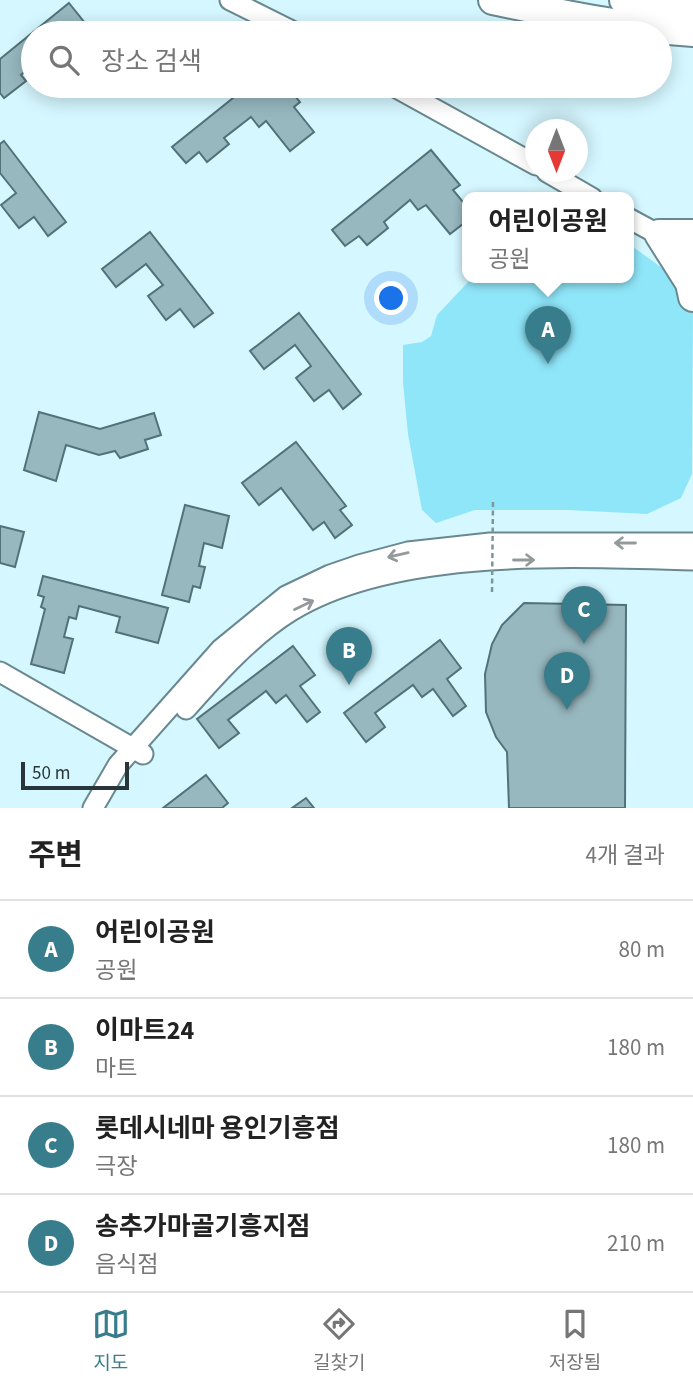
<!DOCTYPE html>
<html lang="ko">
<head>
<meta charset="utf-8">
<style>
  body { margin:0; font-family:"Source Sans 3","Noto Sans KR",sans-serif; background:#f2f2f2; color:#222 }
  .compass { position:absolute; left:525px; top:119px; width:63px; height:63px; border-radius:50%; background:#fff; box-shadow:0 4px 18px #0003; rotate:180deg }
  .scale { position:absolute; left:21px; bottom:18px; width:108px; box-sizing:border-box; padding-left:7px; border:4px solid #293639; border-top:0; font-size:19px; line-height:24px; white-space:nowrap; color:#293639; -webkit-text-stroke:5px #d5f7ff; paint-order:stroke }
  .you { position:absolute; left:392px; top:299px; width:24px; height:24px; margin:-18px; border:5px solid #fff; border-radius:50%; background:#1a73e8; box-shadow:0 0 0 10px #1a73e833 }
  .badge { display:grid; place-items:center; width:46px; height:46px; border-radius:50%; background:#387d8b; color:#fff; font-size:23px; font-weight:700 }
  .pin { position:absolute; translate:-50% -58px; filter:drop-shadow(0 2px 4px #0008) }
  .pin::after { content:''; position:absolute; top:37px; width:24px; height:21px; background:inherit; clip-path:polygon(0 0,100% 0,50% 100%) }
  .popup { position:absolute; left:462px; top:192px; width:172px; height:91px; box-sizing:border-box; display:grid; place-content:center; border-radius:14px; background:#fff; filter:drop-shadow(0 2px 5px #0005); font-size:23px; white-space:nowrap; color:#767676 }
  .popup b { font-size:26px; color:#222 }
  .popup::after { content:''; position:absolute; left:50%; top:100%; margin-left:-14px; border:14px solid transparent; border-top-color:#fff }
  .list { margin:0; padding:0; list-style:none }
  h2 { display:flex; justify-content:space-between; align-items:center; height:91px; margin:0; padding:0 28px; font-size:30px }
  h2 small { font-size:23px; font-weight:400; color:#767676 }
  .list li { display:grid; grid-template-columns:46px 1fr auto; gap:21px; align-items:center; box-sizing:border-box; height:98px; padding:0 28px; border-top:2px solid #e0e0e0 }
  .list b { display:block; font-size:26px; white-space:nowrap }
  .list p { margin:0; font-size:23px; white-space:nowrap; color:#767676 }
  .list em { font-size:23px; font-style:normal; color:#767676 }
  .icon { flex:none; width:38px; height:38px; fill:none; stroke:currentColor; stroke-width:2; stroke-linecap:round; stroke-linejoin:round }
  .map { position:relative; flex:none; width:693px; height:808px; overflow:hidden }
  .search { position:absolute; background:#fff; box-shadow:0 4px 18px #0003; left:21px; right:21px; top:21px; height:77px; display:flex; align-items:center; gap:18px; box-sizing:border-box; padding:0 24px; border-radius:38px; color:#767676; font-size:26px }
  .sheet { height:483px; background:#fff }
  nav { display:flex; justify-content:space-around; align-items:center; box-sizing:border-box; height:98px; border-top:2px solid #e0e0e0; background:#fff; font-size:19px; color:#767676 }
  nav a { display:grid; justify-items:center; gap:4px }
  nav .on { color:#387d8b }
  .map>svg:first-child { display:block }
  .green { fill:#8fe6f9 }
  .building { fill:#97b8bf; stroke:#527278; stroke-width:2 }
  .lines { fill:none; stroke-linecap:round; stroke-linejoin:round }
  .minor-casing { stroke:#69888f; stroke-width:23 }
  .highway-casing { stroke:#69888f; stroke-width:32 }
  .minor { stroke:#fff; stroke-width:19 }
  .highway { stroke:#fff; stroke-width:28 }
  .path-bridge { stroke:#7e959a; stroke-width:2.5; stroke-dasharray:5 3.5; stroke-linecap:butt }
  .oneway { stroke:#949a9c }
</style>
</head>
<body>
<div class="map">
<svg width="693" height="808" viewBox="0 0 693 808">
  <rect width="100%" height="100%" fill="#d5f7ff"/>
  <!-- green -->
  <polygon class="green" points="629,244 676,278 693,305 692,474 681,498 647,514 568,510 475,510 436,523 422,510 408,434 403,382 403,345 422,342 431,336 437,315 472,278 628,278"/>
  <!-- building -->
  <g class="building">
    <polygon points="69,3 93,33 33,33 33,65 21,75 26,81 4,98 0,93 0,59"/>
    <polygon points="248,86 287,86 300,102 294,107 314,132 290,151 266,121 259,127 251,117 224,138 229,144 207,162 199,152 186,163 172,147"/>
    <polygon points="4,141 66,222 48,236 34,217 19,228 1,205 16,193 0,173 0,144"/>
    <polygon points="431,150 460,185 453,190 468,208 468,220 450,234 426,205 418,210 410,200 384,222 388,228 367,245 359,236 345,246 332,230"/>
    <polygon points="150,232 213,313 194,327 180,309 166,320 148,296 163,285 146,264 116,287 102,269"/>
    <polygon points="299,313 361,394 343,409 329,390 314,401 296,378 311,366 295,345 264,369 250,351"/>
    <polygon points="39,412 100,429 154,413 161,435 145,440 148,449 120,458 115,451 99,455 66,445 56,481 24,470"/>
    <polygon points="296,442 346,506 340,510 352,525 335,538 324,522 313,530 281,488 259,505 242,483"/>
    <polygon points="185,505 229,516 222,548 204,543 199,566 205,567 200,588 193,586 189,602 162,595"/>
    <polygon points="0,526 24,532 15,567 0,563"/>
    <polygon points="43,576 168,608 158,643 116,632 120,617 79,606 76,619 69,617 64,637 73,639 64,673 31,664 45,609 41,607 44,597 38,595"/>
    <polygon points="524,603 626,605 625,808 509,808 507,752 496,737 486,712 485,674 492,644 502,625"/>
    <polygon points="440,640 461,668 447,679 466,706 453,716 433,689 422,697 413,685 375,713 385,727 366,742 344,713"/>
    <polygon points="293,646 315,675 300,686 320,712 307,722 286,695 276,703 266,691 228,720 239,733 219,748 197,719"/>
    <polygon points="206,775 228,803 222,808 163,808"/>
    <polygon points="306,798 314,808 292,808"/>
  </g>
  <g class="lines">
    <defs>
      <g id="minor">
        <polyline points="230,0 296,33"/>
        <polyline points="393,86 536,165"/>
        <polyline points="547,172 592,198"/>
        <polyline points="628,218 693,253"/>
        <polyline points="0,672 143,754"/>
        <path d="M186 709C216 675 252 635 291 611 396 547 573 557 693 560"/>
        <polyline points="93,808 118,765 221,649 286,596 330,575 359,565 408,552 490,543 693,543"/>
      </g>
      <g id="highway">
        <path d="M493 0C559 14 626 28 693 32"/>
        <polyline points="624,0 661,8 693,9"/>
        <polyline points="693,234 659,234 690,283 693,297"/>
      </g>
    </defs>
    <!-- minor casing -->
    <use href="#minor" class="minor-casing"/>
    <!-- highway casing -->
    <use href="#highway" class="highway-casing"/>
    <!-- minor -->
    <use href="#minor" class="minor"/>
    <!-- highway -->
    <use href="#highway" class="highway"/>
    <!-- path-bridge -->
    <polyline class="path-bridge" points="492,592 493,501"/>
  </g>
  <!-- one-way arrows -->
  <defs><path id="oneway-shaft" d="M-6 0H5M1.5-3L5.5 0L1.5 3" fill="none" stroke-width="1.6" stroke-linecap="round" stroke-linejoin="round" transform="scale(1.75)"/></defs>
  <g class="oneway">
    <use href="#oneway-shaft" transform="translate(625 543) rotate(180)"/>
    <use href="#oneway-shaft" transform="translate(398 555) rotate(167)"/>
    <use href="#oneway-shaft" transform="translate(524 560)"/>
    <use href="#oneway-shaft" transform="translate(304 605) rotate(-26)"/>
  </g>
</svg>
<svg class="compass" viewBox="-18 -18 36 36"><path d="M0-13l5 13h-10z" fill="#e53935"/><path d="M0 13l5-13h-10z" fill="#767676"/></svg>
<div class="scale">50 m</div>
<div class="you"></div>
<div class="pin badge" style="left:548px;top:364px">A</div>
<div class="popup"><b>어린이공원</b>공원</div>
<div class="pin badge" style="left:349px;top:685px">B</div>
<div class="pin badge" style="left:584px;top:644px">C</div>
<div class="pin badge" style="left:567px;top:710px">D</div>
<div class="search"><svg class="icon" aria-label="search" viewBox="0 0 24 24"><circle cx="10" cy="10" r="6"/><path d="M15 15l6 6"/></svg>장소 검색</div>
</div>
<section class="sheet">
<h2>주변<small>4개 결과</small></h2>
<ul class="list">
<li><span class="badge">A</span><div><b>어린이공원</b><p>공원</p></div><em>80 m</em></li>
<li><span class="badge">B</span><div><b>이마트24</b><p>마트</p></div><em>180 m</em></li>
<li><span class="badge">C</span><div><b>롯데시네마 용인기흥점</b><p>극장</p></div><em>180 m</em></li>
<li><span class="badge">D</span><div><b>송추가마골기흥지점</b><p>음식점</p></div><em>210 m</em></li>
</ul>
</section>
<nav>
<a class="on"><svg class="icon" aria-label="map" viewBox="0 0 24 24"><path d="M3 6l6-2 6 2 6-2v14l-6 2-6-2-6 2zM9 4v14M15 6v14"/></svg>지도</a>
<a><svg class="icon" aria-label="directions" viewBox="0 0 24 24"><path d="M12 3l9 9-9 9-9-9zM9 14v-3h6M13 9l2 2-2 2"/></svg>길찾기</a>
<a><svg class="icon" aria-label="saved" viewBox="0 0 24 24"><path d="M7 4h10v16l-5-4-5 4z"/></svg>저장됨</a>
</nav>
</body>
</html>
